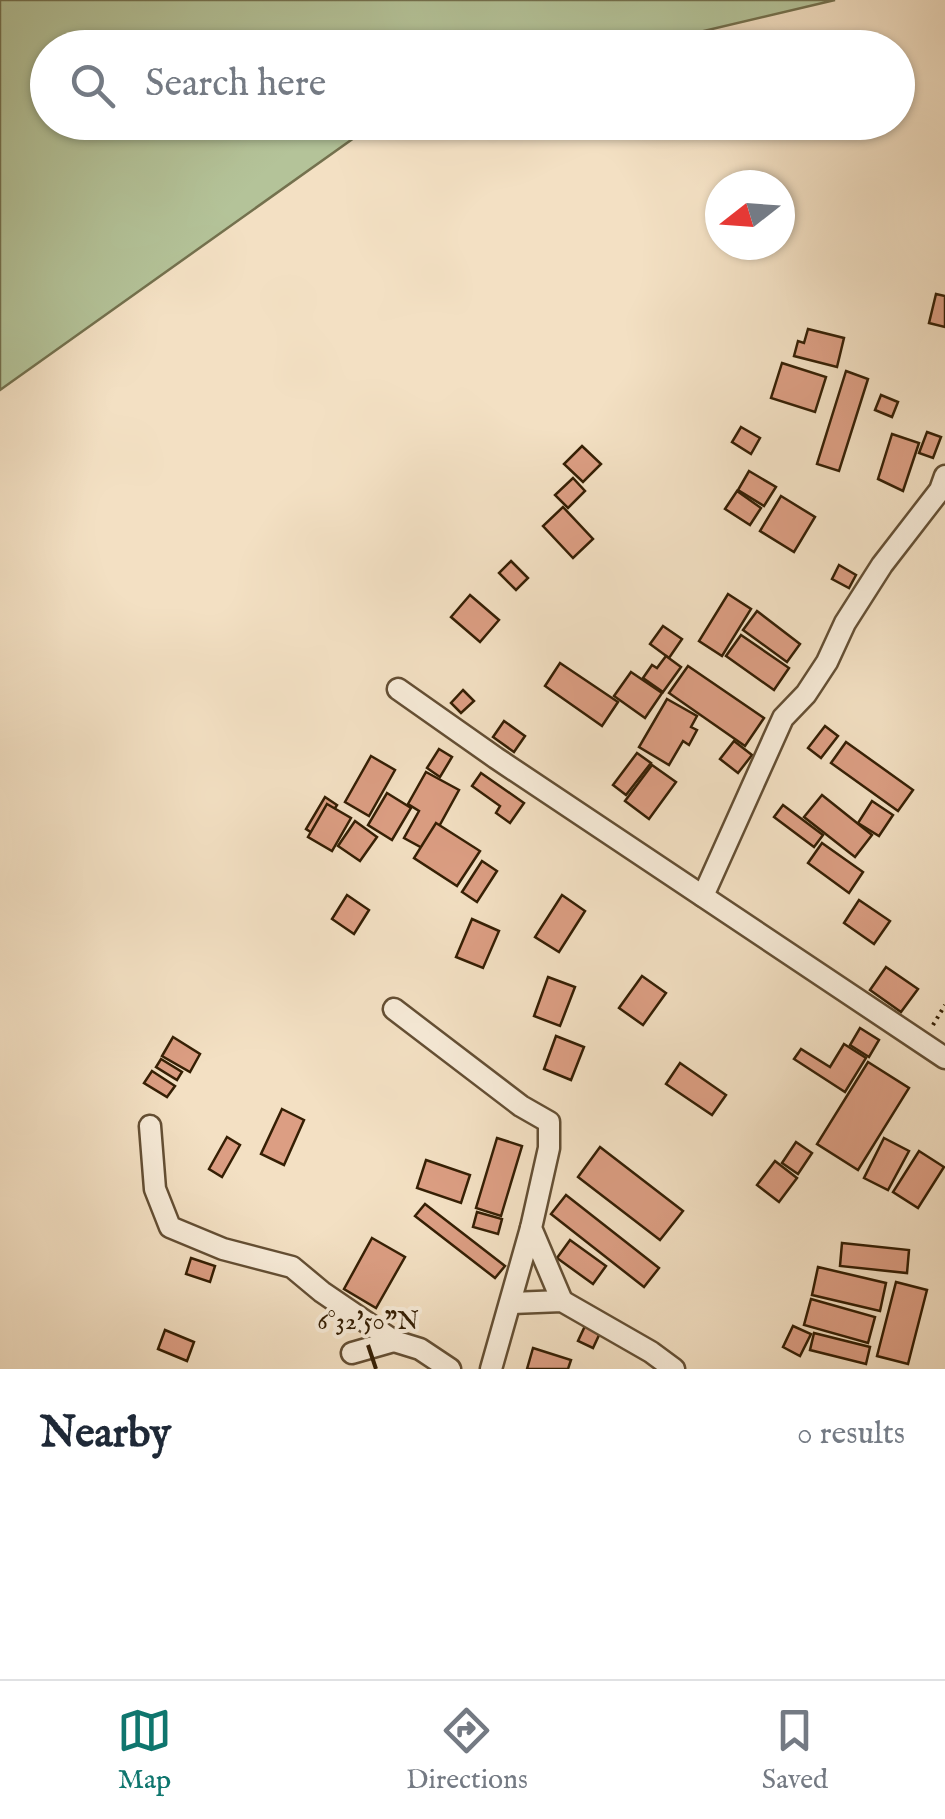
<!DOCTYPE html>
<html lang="en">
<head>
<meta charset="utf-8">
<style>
  body { margin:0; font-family:"IM FELL English",serif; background:#f6f6f7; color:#1f2937 }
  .compass { position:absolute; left:705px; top:170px; width:90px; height:90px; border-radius:50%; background:#fff; box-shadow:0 2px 8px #0004; rotate:253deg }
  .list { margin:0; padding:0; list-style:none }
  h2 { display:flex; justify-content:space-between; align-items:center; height:130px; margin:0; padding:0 40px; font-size:42px }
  h2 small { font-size:32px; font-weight:400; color:#747a83 }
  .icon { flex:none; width:55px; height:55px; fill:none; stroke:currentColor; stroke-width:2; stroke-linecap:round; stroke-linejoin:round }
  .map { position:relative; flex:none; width:945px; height:1369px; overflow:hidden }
  .search { position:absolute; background:#fff; box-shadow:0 2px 8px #0004; left:30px; right:30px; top:30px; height:110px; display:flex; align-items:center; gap:25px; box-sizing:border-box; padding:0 35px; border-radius:55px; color:#747a83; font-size:38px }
  .sheet { height:310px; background:#fff }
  nav { display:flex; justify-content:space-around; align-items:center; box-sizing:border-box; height:140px; border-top:2px solid #e0e1e3; background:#fff; font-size:28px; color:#747a83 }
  nav a { display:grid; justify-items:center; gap:5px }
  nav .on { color:#0f766e }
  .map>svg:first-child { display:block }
  .green { fill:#b4c399; stroke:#74714e; stroke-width:2.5 }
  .building { fill:#dc9e83; stroke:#351f04; stroke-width:2.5 }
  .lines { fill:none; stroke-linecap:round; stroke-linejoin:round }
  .minor-casing { stroke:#644f34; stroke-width:25 }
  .path { stroke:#351f04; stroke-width:4; stroke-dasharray:2.5 5; stroke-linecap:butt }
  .minor { stroke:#f7ebd8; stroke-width:20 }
  .ticks { fill:none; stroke:#351f04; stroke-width:4 }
  .ticks-label { font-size:25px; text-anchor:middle; fill:#351f04; stroke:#f7ebd8; stroke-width:8; stroke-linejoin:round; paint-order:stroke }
</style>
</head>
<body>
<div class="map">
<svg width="945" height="1369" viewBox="0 0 945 1369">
  <rect width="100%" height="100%" fill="#f3e0c3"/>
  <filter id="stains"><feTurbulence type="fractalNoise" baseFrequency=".002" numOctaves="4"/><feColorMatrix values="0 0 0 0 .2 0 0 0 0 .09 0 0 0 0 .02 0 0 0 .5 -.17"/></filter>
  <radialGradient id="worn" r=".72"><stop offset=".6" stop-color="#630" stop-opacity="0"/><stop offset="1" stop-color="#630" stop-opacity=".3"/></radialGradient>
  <!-- green -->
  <polygon class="green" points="0,0 835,0 636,47 48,48 48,122 375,123 0,390"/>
  <!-- building -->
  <g class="building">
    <polygon points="936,294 945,296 945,327 929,323"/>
    <polygon points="808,329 844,338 837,367 794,356 798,341 804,343"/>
    <polygon points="782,363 826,377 815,412 771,398"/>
    <polygon points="846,371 868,379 839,471 817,464"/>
    <polygon points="881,395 898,402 892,417 875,410"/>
    <polygon points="741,427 760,438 751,454 732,442"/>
    <polygon points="927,432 941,437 933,458 919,453"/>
    <polygon points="892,434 919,443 903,491 878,479"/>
    <polygon points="582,446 601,464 583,482 564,464"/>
    <polygon points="749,471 776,487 764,506 738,490"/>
    <polygon points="573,478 585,491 568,508 555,495"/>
    <polygon points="737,491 761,508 750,525 725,509"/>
    <polygon points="781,496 815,517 794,552 760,531"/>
    <polygon points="563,507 593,539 573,558 543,526"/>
    <polygon points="511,561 528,578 516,590 499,573"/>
    <polygon points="839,565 856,575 849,588 832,579"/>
    <polygon points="728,594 751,609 722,656 699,641"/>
    <polygon points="470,595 499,620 480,642 451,617"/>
    <polygon points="757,611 800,644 787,662 743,630"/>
    <polygon points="663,626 682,639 669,658 650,644"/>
    <polygon points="741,635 789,668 774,690 726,656"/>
    <polygon points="666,656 681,667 663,692 643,678 652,665 657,668"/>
    <polygon points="560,663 618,702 602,726 545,686"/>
    <polygon points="688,666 764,718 745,746 669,693"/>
    <polygon points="631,672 662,693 645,718 614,696"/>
    <polygon points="463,690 474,701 461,713 451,703"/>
    <polygon points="667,699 697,716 691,727 697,730 689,745 683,741 669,765 639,747"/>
    <polygon points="504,721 525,736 514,752 493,737"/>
    <polygon points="825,726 838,736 821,758 808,748"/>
    <polygon points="734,741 752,755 738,773 720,759"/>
    <polygon points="846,742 913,790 898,811 831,763"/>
    <polygon points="439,749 452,757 440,777 427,768"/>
    <polygon points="637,753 651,763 626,795 613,785"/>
    <polygon points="371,756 395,770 369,816 345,802"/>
    <polygon points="652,765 676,782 649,819 625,801"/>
    <polygon points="426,772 459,790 426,850 404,838 419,811 408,804"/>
    <polygon points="481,773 524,803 510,823 496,813 500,806 472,786"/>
    <polygon points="387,793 411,808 392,840 368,825"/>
    <polygon points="822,795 872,835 855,857 804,817"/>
    <polygon points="325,797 337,805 317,836 306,829"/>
    <polygon points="872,801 893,815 879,836 858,823"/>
    <polygon points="327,804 351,818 332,851 308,837"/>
    <polygon points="783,805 823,835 814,847 774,817"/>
    <polygon points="355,821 377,837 360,861 338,846"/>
    <polygon points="436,823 480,851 457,886 414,858"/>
    <polygon points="822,843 863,872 849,893 808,863"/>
    <polygon points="482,861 497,871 477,902 462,892"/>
    <polygon points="347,895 369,910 354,934 332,919"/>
    <polygon points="562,895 585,911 559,952 535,937"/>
    <polygon points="859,900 890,921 874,944 844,923"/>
    <polygon points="472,919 499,931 483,968 456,957"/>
    <polygon points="886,967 918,989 901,1012 870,990"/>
    <polygon points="642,976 666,993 643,1025 619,1008"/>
    <polygon points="548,977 575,987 560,1026 534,1016"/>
    <polygon points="860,1028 879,1040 869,1057 850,1045"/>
    <polygon points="556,1036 584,1047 571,1080 544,1069"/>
    <polygon points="173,1037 200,1054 190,1072 162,1056"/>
    <polygon points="844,1044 866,1058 845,1092 794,1059 801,1049 830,1067"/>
    <polygon points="161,1059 182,1072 177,1080 156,1067"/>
    <polygon points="868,1062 909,1088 858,1170 817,1144"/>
    <polygon points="680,1063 726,1095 712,1115 666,1084"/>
    <polygon points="152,1071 175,1086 167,1097 144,1083"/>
    <polygon points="282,1109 304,1120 284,1165 261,1154"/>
    <polygon points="227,1137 240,1145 222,1177 209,1169"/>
    <polygon points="497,1138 522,1146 501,1216 476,1208"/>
    <polygon points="884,1138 909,1151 888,1190 864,1178"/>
    <polygon points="796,1142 812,1153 798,1174 782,1163"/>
    <polygon points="600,1147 683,1211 660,1240 578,1177"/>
    <polygon points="919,1151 944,1167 918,1208 893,1192"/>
    <polygon points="426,1160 470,1175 461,1203 417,1188"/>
    <polygon points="775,1161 797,1178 779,1202 757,1185"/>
    <polygon points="566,1195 659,1268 644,1287 551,1214"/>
    <polygon points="425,1204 505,1266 495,1278 415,1216"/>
    <polygon points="477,1212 502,1219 498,1234 473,1227"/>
    <polygon points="372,1238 405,1257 376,1308 344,1289"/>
    <polygon points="570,1240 606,1266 593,1284 557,1258"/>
    <polygon points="842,1243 909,1250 907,1273 840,1266"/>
    <polygon points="191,1258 215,1266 210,1282 186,1274"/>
    <polygon points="818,1267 886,1283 880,1311 812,1295"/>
    <polygon points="896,1282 927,1290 908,1364 877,1356"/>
    <polygon points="811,1299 875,1317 868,1343 804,1325"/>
    <polygon points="585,1326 600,1333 593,1348 578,1341"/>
    <polygon points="793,1326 811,1334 800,1356 783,1347"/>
    <polygon points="165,1330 194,1342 187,1361 158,1349"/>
    <polygon points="814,1333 870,1347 866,1364 810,1350"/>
    <polygon points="533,1348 571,1360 568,1369 527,1369"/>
  </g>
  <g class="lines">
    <defs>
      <g id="minor">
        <polyline points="398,689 496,758 945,1058"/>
        <polyline points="703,896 783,718 806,694 827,662 845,623 882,565 940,490 945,476"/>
        <polyline points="394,1009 521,1106 549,1122 549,1148 531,1228 562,1301"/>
        <polyline points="150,1126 155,1189 170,1227 223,1249 292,1267 322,1292 394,1341 420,1349 450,1369"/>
        <polyline points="512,1303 562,1301 651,1352 674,1369"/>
        <polyline points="352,1353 394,1341"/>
        <polyline points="491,1369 531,1228"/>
      </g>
    </defs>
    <!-- minor casing -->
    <use href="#minor" class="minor-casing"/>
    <!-- path -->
    <polyline class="path" points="933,1025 945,1005"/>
    <!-- minor -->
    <use href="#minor" class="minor"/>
  </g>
  <!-- ticks -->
  <path class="ticks" d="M368 1345 376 1369"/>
  <g class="ticks-label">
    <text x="368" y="1329">6°32'50"N</text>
  </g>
  <rect width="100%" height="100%" filter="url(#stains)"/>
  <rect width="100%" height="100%" fill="url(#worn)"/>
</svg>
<svg class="compass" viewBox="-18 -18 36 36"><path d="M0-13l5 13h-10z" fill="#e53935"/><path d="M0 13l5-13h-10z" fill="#747a83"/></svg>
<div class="search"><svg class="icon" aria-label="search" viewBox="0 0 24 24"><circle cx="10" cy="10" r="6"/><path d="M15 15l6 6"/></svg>Search here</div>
</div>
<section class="sheet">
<h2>Nearby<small>0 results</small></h2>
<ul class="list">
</ul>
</section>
<nav>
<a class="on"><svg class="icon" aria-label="map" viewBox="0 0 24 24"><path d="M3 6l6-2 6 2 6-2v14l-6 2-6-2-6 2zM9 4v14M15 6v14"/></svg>Map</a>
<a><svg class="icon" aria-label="directions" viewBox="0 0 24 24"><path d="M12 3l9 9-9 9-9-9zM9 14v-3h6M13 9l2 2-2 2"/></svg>Directions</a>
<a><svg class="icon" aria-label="saved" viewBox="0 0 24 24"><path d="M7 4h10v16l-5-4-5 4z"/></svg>Saved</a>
</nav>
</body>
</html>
